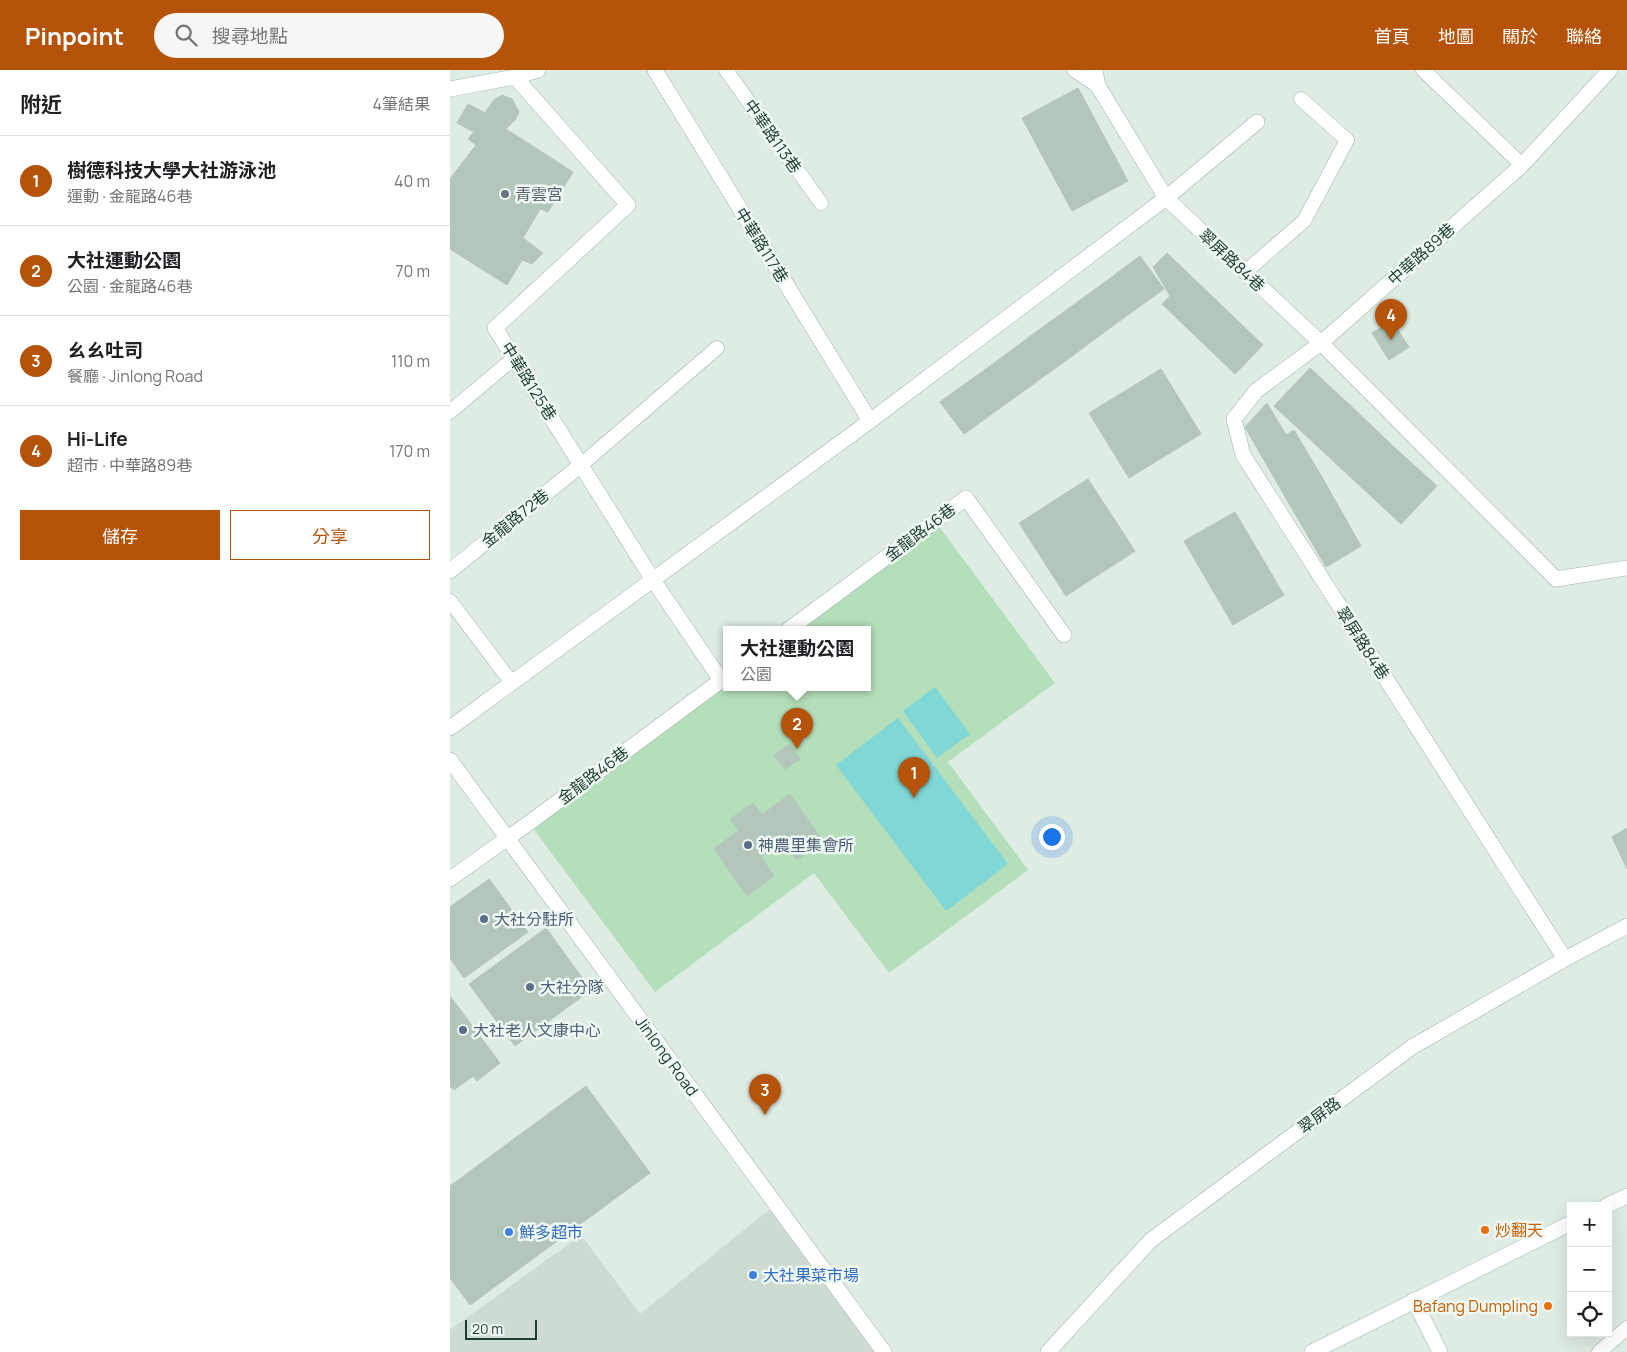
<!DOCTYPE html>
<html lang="zh-TW">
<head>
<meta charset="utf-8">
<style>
  body { margin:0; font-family:Manrope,"Noto Sans TC",sans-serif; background:#f6f6f6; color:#202124 }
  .controls { position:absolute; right:15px; bottom:15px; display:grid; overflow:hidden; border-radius:0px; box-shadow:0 5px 20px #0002 }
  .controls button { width:45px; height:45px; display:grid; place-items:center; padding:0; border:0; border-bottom:1px solid #e0e0e0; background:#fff; color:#202124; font:25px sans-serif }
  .scale { position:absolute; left:15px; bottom:12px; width:72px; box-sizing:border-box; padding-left:5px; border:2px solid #1e3d30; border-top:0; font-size:14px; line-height:18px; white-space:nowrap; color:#1e3d30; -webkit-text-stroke:4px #eff8f2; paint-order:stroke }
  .you { position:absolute; left:601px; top:766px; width:18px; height:18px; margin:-12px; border:4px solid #fff; border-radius:50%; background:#1a73e8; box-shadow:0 0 0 8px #1a73e833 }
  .badge { display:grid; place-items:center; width:32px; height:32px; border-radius:50%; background:#b45309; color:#fff; font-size:16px; font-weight:700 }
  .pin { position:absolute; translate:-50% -41px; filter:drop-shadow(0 1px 2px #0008) }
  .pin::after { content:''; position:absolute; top:26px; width:18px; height:15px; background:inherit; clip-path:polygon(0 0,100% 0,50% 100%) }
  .popup { position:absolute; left:273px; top:556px; width:148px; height:65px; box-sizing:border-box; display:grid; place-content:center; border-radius:0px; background:#fff; filter:drop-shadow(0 1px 4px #0005); font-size:16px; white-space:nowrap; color:#757577 }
  .popup b { font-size:19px; color:#202124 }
  .popup::after { content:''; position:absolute; left:50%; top:100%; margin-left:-10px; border:10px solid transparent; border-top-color:#fff }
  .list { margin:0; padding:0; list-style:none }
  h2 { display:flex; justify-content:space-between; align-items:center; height:65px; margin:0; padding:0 20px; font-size:21px }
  h2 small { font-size:16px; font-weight:400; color:#757577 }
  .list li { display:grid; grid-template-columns:32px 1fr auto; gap:15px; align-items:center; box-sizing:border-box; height:90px; padding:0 20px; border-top:1px solid #e0e0e0 }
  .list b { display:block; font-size:19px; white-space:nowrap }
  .list p { margin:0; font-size:16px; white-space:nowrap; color:#757577 }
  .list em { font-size:16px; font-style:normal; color:#757577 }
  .actions { display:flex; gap:10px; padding:15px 20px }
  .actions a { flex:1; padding:11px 0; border:1px solid #b45309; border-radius:0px; text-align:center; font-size:18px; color:#b45309 }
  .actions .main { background:#b45309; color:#fff }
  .icon { flex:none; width:28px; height:28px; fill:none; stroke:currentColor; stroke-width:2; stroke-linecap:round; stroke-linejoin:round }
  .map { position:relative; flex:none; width:1177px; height:1282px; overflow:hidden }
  header { display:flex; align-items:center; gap:30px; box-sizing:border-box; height:70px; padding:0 25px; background:#b45309; color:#fff }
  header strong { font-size:24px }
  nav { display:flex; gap:28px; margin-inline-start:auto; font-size:18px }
  .search { width:350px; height:45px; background:#f6f6f6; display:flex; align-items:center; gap:12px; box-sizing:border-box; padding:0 18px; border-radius:28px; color:#757577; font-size:19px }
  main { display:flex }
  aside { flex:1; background:#fff }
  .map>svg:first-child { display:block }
  .built { fill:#cddbd2 }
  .green { fill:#b5dfba }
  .water { fill:#81d6d6 }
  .building { fill:#b4c6bc; stroke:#b0c6ba }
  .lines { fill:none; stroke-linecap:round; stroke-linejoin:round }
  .lane-casing { stroke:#a1b4aa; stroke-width:15 }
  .street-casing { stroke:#a1b4aa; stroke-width:16 }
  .secondary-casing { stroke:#9fbbad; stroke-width:16 }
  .lane { stroke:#fff; stroke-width:14 }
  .street { stroke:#fff; stroke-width:15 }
  .secondary { stroke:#fff; stroke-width:15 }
  .worship-dot { fill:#6b7280; stroke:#eff8f2; stroke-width:2 }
  .service-dot { fill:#5c6f8a; stroke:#eff8f2; stroke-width:2 }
  .food-dot { fill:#e8710a; stroke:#eff8f2; stroke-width:2 }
  .shop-dot { fill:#3f7fe0; stroke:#eff8f2; stroke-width:2 }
  .labels { text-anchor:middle; stroke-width:5; stroke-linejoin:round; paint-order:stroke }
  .street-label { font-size:16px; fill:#1e3d30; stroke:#eff8f2 }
  .worship-label { font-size:16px; fill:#5b616d; stroke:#eff8f2; text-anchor:start }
  .service-label { font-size:16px; fill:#4e5e75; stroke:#eff8f2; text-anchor:start }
  .food-label { font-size:16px; fill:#c56008; stroke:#eff8f2; text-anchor:start }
  .shop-label { font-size:16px; fill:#366cbe; stroke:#eff8f2; text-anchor:start }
</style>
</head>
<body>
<header>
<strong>Pinpoint</strong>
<div class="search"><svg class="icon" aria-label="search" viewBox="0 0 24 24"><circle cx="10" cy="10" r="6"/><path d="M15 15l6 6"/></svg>搜尋地點</div>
<nav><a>首頁</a><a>地圖</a><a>關於</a><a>聯絡</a></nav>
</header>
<main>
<aside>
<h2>附近<small>4筆結果</small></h2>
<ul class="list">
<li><span class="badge">1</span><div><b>樹德科技大學大社游泳池</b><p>運動 · 金龍路46巷</p></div><em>40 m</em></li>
<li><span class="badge">2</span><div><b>大社運動公園</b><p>公園 · 金龍路46巷</p></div><em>70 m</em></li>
<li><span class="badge">3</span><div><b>ㄠㄠ吐司</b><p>餐廳 · Jinlong Road</p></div><em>110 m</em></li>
<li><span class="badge">4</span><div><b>Hi-Life</b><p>超市 · 中華路89巷</p></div><em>170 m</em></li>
</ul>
<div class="actions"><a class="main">儲存</a><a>分享</a></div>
</aside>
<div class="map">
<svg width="1177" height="1282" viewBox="0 0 1177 1282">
  <rect width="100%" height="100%" fill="#dfece4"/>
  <!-- built -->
  <polygon class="built" points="320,1139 424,1282 0,1282 0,1260 131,1165 190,1244"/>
  <!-- green -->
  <polygon class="green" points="485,451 605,613 498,692 578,800 439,903 364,803 205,922 79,753 277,606 277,618 417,618 417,560 338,560"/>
  <!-- water -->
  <g class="water">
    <polygon points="485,617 520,664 487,688 453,641"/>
    <polygon points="448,648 558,794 496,841 386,695"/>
  </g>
  <!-- building -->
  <g class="building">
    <polygon points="628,18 678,111 622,141 572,48"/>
    <polygon points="52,25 62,29 69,42 65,50 56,59 123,102 98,142 90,139 73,168 93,183 82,194 72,190 57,215 0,179 0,109 26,75 18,69 24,62 7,53 18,34 35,43 44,30"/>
    <polygon points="717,183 765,229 737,258 712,234 720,226 703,197"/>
    <polygon points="690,186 714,219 664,255 640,223"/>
    <polygon points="640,223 664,255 614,292 590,259"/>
    <polygon points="765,229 813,275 785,304 737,258"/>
    <polygon points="942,251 959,277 939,290 922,263"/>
    <polygon points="590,259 614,292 564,328 540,296"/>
    <polygon points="540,296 564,328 514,364 490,332"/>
    <polygon points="860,298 902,337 866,375 824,336"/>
    <polygon points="711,299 751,364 679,408 639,343"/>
    <polygon points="817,333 836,365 844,360 873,409 837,430 795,357"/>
    <polygon points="902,337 944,377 909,415 866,375"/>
    <polygon points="944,377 987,416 951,454 909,415"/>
    <polygon points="638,409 685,481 616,526 569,453"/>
    <polygon points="873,409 911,476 876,497 837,430"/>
    <polygon points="785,442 834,525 783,555 734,471"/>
    <polygon points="339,674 350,689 335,699 324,685"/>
    <polygon points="340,724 373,771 347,790 333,771 311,787 324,806 297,826 264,779 289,760 280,749 303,733 312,745"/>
    <polygon points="1177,758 1177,799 1162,767"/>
    <polygon points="39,809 78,862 14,908 0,888 0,837"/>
    <polygon points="96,858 141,920 65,976 19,914"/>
    <polygon points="0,926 50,993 27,1011 23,1006 4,1020 0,1016"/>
    <polygon points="136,1016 200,1103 20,1235 0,1208 0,1116"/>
  </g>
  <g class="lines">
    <defs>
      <g id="lane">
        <polyline points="276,0 371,133"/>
        <polyline points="624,0 648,16"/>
        <polyline points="973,0 1072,95"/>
        <polyline points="795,202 854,151 897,70 851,29"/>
        <polyline points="0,342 64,288"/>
        <polyline points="131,395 267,278"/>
        <polyline points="0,531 62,613"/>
        <polyline points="1149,1282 1177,1258"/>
      </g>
      <g id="street">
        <polyline points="205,0 420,351"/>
        <polyline points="645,0 648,16 716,128 871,273 1106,509 1177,498"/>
        <polyline points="65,7 178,135 45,258 203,510 271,610"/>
        <polyline points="0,19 65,7 88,0"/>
        <polyline points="0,501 131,395"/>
        <polyline points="338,560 516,428 614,565"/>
        <polyline points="0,658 420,351 716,128 807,52"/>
        <polyline points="0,690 434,1282"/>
        <polyline points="0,809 79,753 277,606"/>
        <polyline points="1115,889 793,385 784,349 806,321 871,273 1072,95 1160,0"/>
        <polyline points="964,1230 990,1282"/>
        <polyline points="598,1282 701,1170 962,977 1115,889 1177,856"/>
      </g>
      <g id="secondary">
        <polyline points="1156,1136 1177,1126"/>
        <polyline points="862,1282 1121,1153"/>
      </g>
    </defs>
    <!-- lane casing -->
    <use href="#lane" class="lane-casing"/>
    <!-- street casing -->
    <use href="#street" class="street-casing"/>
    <!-- secondary casing -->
    <use href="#secondary" class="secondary-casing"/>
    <!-- lane -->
    <use href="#lane" class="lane"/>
    <!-- street -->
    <use href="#street" class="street"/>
    <!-- secondary -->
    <use href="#secondary" class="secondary"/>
  </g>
  <!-- markers -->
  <circle class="worship-dot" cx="55" cy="124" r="5"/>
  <g class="service-dot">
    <circle cx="298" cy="775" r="5"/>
    <circle cx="34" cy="849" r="5"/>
    <circle cx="80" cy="917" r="5"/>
    <circle cx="13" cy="960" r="5"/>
  </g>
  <g class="food-dot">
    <circle cx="1035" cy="1160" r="5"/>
    <circle cx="1098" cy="1236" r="5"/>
  </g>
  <g class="shop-dot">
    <circle cx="59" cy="1162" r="5"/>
    <circle cx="303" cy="1205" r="5"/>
  </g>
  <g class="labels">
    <!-- street labels -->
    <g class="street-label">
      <text transform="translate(323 66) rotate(55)" y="6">中華路113巷</text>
      <text transform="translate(312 175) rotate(58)" y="6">中華路117巷</text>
      <text transform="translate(971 184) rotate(-42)" y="6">中華路89巷</text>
      <text transform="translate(782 190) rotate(43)" y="6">翠屏路84巷</text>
      <text transform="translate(79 311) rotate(58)" y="6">中華路125巷</text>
      <text transform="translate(65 448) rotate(-39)" y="6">金龍路72巷</text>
      <text transform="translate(470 462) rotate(-37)" y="6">金龍路46巷</text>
      <text transform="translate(913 573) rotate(57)" y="6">翠屏路84巷</text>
      <text transform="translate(143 705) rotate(-37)" y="6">金龍路46巷</text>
      <text transform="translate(217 986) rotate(54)" y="6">Jinlong Road</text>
      <text transform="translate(869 1045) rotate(-37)" y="6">翠屏路</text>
    </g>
    <!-- worship labels -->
    <g class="worship-label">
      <text x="65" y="130">青雲宮</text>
    </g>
    <!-- service labels -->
    <g class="service-label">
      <text x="308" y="781">神農里集會所</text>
      <text x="44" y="855">大社分駐所</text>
      <text x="90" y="923">大社分隊</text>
      <text x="23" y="966">大社老人文康中心</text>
    </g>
    <!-- food labels -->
    <g class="food-label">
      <text x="1045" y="1166">炒翻天</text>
      <text x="1088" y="1242" text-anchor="end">Bafang Dumpling</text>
    </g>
    <!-- shop labels -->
    <g class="shop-label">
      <text x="69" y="1168">鮮多超市</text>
      <text x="313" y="1211">大社果菜市場</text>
    </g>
  </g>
</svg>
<div class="controls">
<button>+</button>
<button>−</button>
<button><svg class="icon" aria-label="locate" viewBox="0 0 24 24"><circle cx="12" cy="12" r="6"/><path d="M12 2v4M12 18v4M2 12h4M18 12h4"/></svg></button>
</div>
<div class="scale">20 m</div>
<div class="you"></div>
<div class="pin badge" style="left:464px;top:728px">1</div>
<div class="pin badge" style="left:347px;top:679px">2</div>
<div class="popup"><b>大社運動公園</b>公園</div>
<div class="pin badge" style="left:315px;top:1045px">3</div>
<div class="pin badge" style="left:941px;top:270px">4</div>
</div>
</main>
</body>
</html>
